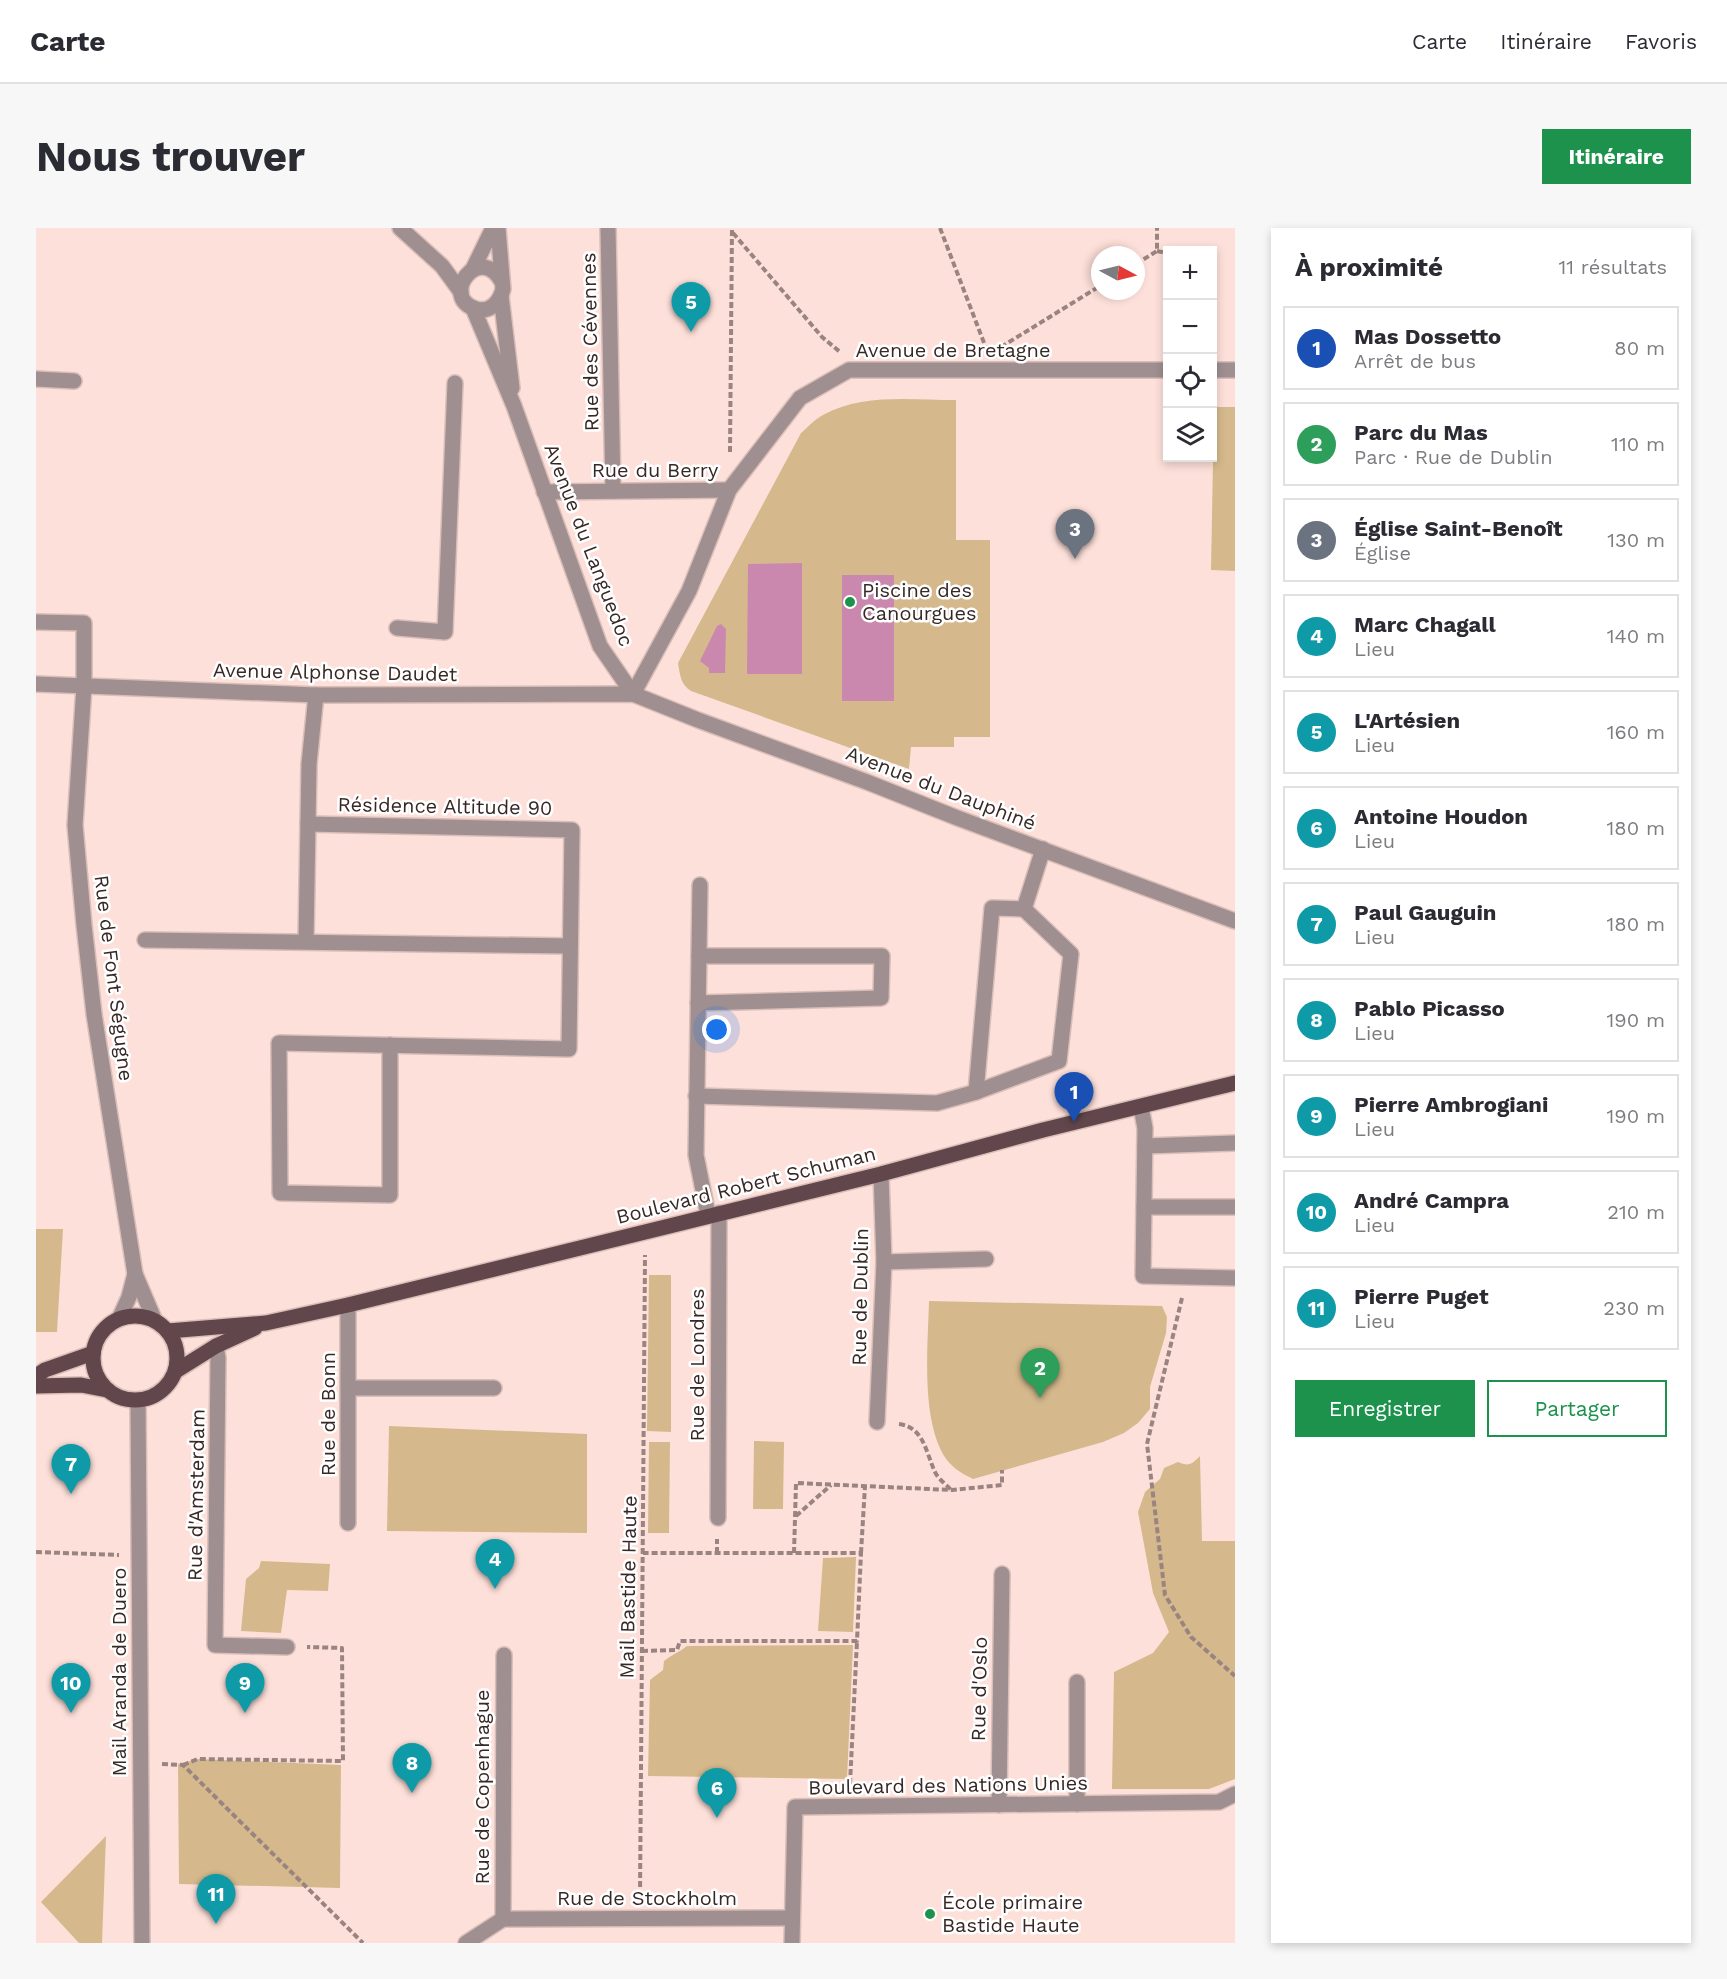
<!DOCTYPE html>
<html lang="fr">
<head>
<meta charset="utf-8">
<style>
  body { margin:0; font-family:"Work Sans",sans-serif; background:#f7f7f7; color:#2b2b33 }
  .controls { position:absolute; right:18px; top:18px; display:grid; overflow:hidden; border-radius:0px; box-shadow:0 3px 9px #0003 }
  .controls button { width:54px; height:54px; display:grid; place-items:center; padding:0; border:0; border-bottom:2px solid #e1e1e2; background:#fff; color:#2b2b33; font:30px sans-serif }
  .compass { position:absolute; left:1055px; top:18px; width:54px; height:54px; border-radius:50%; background:#fff; box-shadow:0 3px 9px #0003; rotate:97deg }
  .you { position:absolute; left:681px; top:802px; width:21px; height:21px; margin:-15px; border:4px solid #fff; border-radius:50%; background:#1a73e8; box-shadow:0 0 0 9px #1a73e833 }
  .badge { display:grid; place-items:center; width:39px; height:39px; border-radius:50%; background:#1c924d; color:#fff; font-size:20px; font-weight:700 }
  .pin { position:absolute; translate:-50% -50px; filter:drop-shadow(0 2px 3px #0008) }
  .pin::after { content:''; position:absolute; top:32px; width:21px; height:18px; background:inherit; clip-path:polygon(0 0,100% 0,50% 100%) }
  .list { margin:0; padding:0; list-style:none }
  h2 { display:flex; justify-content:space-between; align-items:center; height:78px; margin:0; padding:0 24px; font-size:26px }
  h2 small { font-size:20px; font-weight:400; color:#7c7c81 }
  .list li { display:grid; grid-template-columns:39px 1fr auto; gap:18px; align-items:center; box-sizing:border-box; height:84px; margin:0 12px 12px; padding:0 12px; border:2px solid #e1e1e2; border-radius:0px }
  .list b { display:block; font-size:22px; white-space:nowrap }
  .list p { margin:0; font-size:20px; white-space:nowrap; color:#7c7c81 }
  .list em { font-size:20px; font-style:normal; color:#7c7c81 }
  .actions { display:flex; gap:12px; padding:18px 24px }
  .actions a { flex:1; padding:14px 0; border:2px solid #1c924d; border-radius:0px; text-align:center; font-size:21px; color:#1c924d }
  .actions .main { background:#1c924d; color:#fff }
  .icon { flex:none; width:33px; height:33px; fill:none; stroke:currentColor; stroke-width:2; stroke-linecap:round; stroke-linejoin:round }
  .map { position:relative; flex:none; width:1199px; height:1715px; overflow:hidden; border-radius:0px }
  header { display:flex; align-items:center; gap:36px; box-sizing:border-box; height:84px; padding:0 30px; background:#fff; border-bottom:2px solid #e1e1e2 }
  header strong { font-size:28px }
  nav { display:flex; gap:33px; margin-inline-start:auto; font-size:21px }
  .intro { display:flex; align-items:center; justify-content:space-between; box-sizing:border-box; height:144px; padding:0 36px }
  h1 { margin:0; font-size:42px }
  .button { padding:15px 27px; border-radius:0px; background:#1c924d; color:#fff; font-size:21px; font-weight:700 }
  main { display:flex; gap:36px; padding:0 36px }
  aside { flex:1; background:#fff; border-radius:0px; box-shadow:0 3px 9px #0003 }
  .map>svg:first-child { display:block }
  .green { fill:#d5b98c }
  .water { fill:#ca88af }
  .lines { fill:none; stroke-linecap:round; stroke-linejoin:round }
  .minor-casing { stroke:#dabfb9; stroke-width:18 }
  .major-casing { stroke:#dabfb9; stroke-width:18 }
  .path { stroke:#9a8480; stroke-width:4; stroke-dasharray:6 3; stroke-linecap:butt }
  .minor { stroke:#9f8f91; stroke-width:15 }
  .major { stroke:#61474c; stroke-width:15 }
  .poi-dot { fill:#1c924d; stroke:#fff; stroke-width:2 }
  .labels { text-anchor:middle; stroke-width:5; stroke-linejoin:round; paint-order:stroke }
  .street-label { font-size:20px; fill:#362825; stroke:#fff }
  .poi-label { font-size:20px; fill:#362825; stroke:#fff; text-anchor:start }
</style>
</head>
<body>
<header>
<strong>Carte</strong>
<nav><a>Carte</a><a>Itinéraire</a><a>Favoris</a></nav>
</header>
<div class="intro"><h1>Nous trouver</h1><a class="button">Itinéraire</a></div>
<main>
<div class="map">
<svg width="1199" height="1715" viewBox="0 0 1199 1715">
  <rect width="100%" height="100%" fill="#fee0da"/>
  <!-- green -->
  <g class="green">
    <path d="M920 172V312H954V509H918V519H875L873 541 655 463C644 456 644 446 642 435L765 205C772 199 779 191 787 187 826 165 876 172 920 172Z"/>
    <polygon points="1178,179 1199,179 1199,343 1175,342"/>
    <polygon points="0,1001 27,1001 21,1104 0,1104"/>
    <polygon points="613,1047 635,1047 635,1204 611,1203"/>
    <path d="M893 1073 1126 1078 1131 1089 1130 1105 1114 1159V1181L1102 1195 1088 1205 1067 1214 937 1251C927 1246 918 1241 911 1232 884 1195 892 1117 893 1073Z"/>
    <polygon points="353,1198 551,1206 551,1305 351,1303"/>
    <polygon points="718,1213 748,1214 747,1281 717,1281"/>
    <polygon points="613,1214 634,1214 633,1305 612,1305"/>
    <path d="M1164 1228 1166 1313H1199V1551L1173 1561H1076L1078 1444 1117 1425 1133 1404 1117 1365 1102 1284 1109 1264 1124 1251 1128 1240 1142 1234C1153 1239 1156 1236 1164 1228Z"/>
    <polygon points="820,1329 817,1404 782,1403 787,1330"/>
    <polygon points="225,1333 294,1336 292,1363 251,1362 245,1405 205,1403 210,1351 223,1340"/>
    <path d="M817 1417 811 1551 612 1548 614 1452 627 1442 628 1433C635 1427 644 1424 651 1418Z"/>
    <polygon points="162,1531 305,1537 304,1660 143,1656 142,1536"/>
    <polygon points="70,1608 66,1715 43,1715 5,1674"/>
  </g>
  <!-- water -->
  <g class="water">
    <polygon points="766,335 766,446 711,446 712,336"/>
    <rect x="806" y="347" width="52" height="126"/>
    <polygon points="685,396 690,401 689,445 673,445 673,440 664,433 681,398"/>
  </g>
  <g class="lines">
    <defs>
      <g id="minor">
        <polyline points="364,0 406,38 425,64"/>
        <path d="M462 0 467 61C464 74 454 85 440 81 402 69 444 13 466 54"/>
        <polyline points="572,0 577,263"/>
        <polyline points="437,41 457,0"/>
        <polyline points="465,68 476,160"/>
        <polyline points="437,80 478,178 564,418 597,466"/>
        <polyline points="1176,142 1199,142"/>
        <polyline points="0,151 38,153"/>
        <polyline points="508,264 693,262"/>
        <polyline points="0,394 48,395 48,458 39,597 48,697 58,786 99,1046 119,1093"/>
        <polyline points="361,400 409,404 419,155"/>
        <polyline points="0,456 280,467 597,466 662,492 831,554 919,589 1199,693"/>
        <polyline points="597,466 653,363 693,262 764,170 813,142 1132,142"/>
        <polyline points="272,596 536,602 533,821 243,815 244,965 354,967 354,817"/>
        <polyline points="664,657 660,927 672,987"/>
        <polyline points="109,712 534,718"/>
        <polyline points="270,713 273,536 280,467"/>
        <polyline points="662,775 845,770 846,728 663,728"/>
        <polyline points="940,864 1023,833 1035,726 988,681"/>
        <polyline points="660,868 901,875 940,864 956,680 988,681 1007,621"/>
        <polyline points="1105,879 1109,900 1107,1048 1199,1050"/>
        <polyline points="1109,918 1199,915"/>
        <polyline points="1108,979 1199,979"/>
        <polyline points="848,1034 950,1031"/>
        <polyline points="83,1091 93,1069 99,1046"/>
        <polyline points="180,1118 182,1130 179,1417 251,1419"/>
        <polyline points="313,1160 458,1160"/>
        <polyline points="102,1173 106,1715"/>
        <polyline points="841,1194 848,1034 845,946"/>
        <polyline points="682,1290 683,985"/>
        <polyline points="312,1295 312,1077"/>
        <polyline points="1041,1576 1041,1454"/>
        <polyline points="963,1577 966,1346"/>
        <polyline points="467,1691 756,1690"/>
        <polyline points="467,1691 468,1427"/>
        <polyline points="430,1715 467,1691"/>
        <polyline points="756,1715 759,1579 1183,1574 1199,1566"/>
      </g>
      <g id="major">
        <circle cx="99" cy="1130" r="42"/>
        <polyline points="132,1103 230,1095 312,1077 845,946 1007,902 1199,855"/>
        <polyline points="140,1143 180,1118 219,1100"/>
        <polyline points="0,1148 9,1142 57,1125"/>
        <polyline points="0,1158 45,1157 71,1162"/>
      </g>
    </defs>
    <!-- minor casing -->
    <use href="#minor" class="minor-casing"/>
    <!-- major casing -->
    <use href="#major" class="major-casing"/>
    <!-- path -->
    <g class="path">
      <polyline points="904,0 950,120"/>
      <polyline points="697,5 786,109 804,124"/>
      <polyline points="1121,23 1130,25 1132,29"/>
      <polyline points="1100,36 1121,23 1121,0"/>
      <polyline points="965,119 1064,58"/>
      <polyline points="694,224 696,0"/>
      <polyline points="1146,1070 1111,1216 1129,1367 1155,1409 1199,1448"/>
      <path d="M863 1196C888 1199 890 1225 899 1244 902 1251 910 1256 915 1262"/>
      <polyline points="760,1288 795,1257"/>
      <polyline points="0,1324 83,1327"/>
      <polyline points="681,1325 681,1311"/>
      <polyline points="758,1325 760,1255 916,1262 966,1257 966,1242"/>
      <polyline points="825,1325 829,1258"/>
      <polyline points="606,1423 641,1422 644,1413 821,1413 825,1325 607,1325"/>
      <polyline points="126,1536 147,1537 327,1715"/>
      <polyline points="147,1537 162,1531 307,1533 306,1420 271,1419"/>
      <polyline points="814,1556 821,1413"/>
      <polyline points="604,1668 609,1027"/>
    </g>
    <!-- minor -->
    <use href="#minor" class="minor"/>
    <!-- major -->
    <use href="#major" class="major"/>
  </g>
  <!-- markers -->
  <g class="poi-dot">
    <circle cx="814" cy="374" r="6"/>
    <circle cx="894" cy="1686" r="6"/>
  </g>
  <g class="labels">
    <!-- street labels -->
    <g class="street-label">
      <text transform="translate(554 114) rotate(-91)" y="7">Rue des Cévennes</text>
      <text x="917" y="129">Avenue de Bretagne</text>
      <text x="619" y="249">Rue du Berry</text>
      <text transform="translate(553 317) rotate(69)" y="7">Avenue du Languedoc</text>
      <text transform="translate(299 444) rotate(1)" y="7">Avenue Alphonse Daudet</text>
      <text transform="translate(905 560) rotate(21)" y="7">Avenue du Dauphiné</text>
      <text transform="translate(409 578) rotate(1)" y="7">Résidence Altitude 90</text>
      <text transform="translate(78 750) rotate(83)" y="7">Rue de Font Ségugne</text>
      <text transform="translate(710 957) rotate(-14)" y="7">Boulevard Robert Schuman</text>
      <text transform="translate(824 1069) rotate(-89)" y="7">Rue de Dublin</text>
      <text transform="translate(661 1137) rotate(-90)" y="7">Rue de Londres</text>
      <text transform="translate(292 1186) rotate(-90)" y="7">Rue de Bonn</text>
      <text transform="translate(160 1267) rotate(-89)" y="7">Rue d'Amsterdam</text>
      <text transform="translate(592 1359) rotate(-89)" y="7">Mail Bastide Haute</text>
      <text transform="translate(83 1444) rotate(-90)" y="7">Mail Aranda de Duero</text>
      <text transform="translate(943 1461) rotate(-89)" y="7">Rue d'Oslo</text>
      <text transform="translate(912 1557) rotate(-1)" y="7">Boulevard des Nations Unies</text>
      <text transform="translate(446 1559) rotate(-90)" y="7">Rue de Copenhague</text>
      <text x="611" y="1677">Rue de Stockholm</text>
    </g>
    <!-- poi labels -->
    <g class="poi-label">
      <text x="826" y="369">Piscine des<tspan x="826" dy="23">Canourgues</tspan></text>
      <text x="906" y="1681">École primaire<tspan x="906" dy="23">Bastide Haute</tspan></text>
    </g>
  </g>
</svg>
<div class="controls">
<button>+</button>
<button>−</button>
<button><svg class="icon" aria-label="locate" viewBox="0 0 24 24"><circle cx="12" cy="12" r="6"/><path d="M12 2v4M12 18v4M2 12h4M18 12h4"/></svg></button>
<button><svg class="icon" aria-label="layers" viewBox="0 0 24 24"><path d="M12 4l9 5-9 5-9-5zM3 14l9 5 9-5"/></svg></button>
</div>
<svg class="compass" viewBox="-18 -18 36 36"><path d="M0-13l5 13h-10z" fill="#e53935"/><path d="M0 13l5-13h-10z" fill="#7c7c81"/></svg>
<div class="you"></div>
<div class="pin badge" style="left:1038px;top:894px;background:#1a4fb4">1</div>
<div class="pin badge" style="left:1004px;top:1170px;background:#2e9e5b">2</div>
<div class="pin badge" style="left:1039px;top:331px;background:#6b7280">3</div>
<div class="pin badge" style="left:459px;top:1361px;background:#0f9aa8">4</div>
<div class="pin badge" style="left:655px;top:104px;background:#0f9aa8">5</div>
<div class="pin badge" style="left:681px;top:1590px;background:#0f9aa8">6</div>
<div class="pin badge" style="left:35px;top:1266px;background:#0f9aa8">7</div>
<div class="pin badge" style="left:376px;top:1565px;background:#0f9aa8">8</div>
<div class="pin badge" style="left:209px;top:1485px;background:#0f9aa8">9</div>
<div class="pin badge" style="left:35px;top:1485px;background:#0f9aa8">10</div>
<div class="pin badge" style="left:180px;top:1696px;background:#0f9aa8">11</div>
</div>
<aside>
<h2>À proximité<small>11 résultats</small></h2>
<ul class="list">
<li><span class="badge" style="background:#1a4fb4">1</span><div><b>Mas Dossetto</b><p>Arrêt de bus</p></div><em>80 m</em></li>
<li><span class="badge" style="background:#2e9e5b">2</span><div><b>Parc du Mas</b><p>Parc · Rue de Dublin</p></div><em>110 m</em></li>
<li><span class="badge" style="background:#6b7280">3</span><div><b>Église Saint-Benoît</b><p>Église</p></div><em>130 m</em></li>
<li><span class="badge" style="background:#0f9aa8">4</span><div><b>Marc Chagall</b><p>Lieu</p></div><em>140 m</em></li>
<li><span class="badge" style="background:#0f9aa8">5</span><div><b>L'Artésien</b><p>Lieu</p></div><em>160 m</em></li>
<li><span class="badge" style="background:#0f9aa8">6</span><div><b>Antoine Houdon</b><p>Lieu</p></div><em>180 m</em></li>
<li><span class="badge" style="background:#0f9aa8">7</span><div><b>Paul Gauguin</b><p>Lieu</p></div><em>180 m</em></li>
<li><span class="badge" style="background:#0f9aa8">8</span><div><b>Pablo Picasso</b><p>Lieu</p></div><em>190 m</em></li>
<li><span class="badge" style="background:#0f9aa8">9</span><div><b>Pierre Ambrogiani</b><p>Lieu</p></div><em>190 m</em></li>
<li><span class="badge" style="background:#0f9aa8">10</span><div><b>André Campra</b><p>Lieu</p></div><em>210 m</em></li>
<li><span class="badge" style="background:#0f9aa8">11</span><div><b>Pierre Puget</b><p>Lieu</p></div><em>230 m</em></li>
</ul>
<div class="actions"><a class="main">Enregistrer</a><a>Partager</a></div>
</aside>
</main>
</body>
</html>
